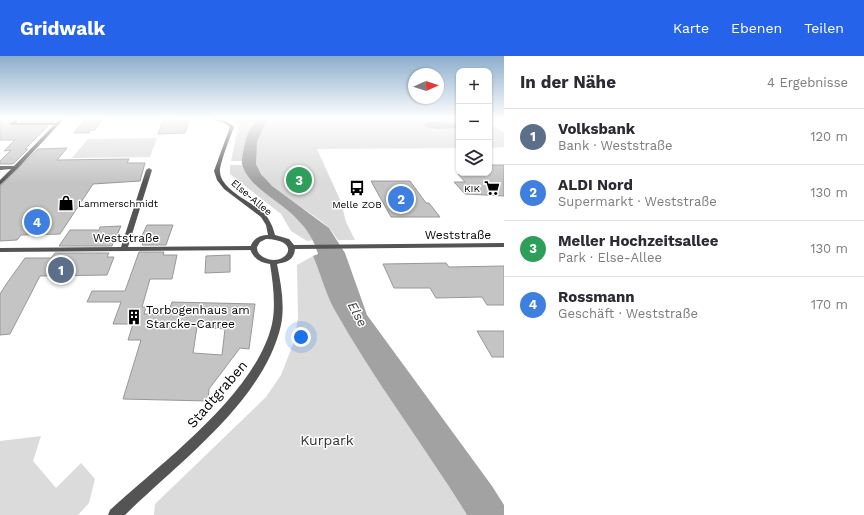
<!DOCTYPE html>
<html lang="de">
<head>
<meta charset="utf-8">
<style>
  body { margin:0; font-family:"Work Sans",sans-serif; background:#f2f2f3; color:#2b2b33 }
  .controls { position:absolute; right:12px; top:12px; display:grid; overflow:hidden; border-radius:8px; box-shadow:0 1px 3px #0004 }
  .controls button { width:36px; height:36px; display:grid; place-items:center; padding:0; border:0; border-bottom:1px solid #e1e1e2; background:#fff; color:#2b2b33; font:20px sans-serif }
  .compass { position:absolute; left:408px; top:12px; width:36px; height:36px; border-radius:50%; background:#fff; box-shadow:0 1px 3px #0004; rotate:87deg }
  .you { position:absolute; left:301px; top:281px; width:14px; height:14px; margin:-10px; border:3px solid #fff; border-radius:50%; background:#1a73e8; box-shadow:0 0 0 6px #1a73e833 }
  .badge { display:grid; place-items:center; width:26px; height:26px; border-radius:50%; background:#2563eb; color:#fff; font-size:13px; font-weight:700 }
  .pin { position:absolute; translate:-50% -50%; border:2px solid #fff; box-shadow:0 1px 4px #0006 }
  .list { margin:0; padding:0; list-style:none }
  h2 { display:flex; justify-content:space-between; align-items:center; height:52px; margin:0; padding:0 16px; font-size:17px }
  h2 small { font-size:13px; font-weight:400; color:#7c7c81 }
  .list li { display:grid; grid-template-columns:26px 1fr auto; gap:12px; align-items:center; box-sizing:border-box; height:56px; padding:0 16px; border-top:1px solid #e1e1e2 }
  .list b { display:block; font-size:15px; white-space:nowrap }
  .list p { margin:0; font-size:13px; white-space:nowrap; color:#7c7c81 }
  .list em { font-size:13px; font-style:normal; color:#7c7c81 }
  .icon { flex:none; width:22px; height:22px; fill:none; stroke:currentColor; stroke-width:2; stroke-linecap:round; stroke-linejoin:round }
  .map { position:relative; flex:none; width:504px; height:459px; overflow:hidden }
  header { display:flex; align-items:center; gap:24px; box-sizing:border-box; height:56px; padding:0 20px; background:#2563eb; color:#fff }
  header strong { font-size:19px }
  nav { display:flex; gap:22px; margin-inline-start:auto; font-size:14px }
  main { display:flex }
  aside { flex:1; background:#fff }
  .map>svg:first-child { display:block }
  .green { fill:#dbdbdb }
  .water { fill:#a2a2a2 }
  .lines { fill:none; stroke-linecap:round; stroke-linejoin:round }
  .stream { stroke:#a2a2a2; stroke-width:2 }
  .building { fill:#c4c4c4; stroke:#989898; fill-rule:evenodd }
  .minor { fill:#545454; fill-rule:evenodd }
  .tertiary { fill:#545454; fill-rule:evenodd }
  .labels { text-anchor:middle; stroke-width:3; stroke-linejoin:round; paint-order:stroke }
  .far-poi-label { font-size:10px; fill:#000; stroke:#fff; text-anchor:end }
  .far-street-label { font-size:10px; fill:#000; stroke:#fff }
  .street-label { font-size:12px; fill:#000; stroke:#fff }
  .poi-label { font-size:12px; fill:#000; stroke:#fff; text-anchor:start }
  .water-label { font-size:13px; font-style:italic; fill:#434343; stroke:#fff }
  .near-street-label { font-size:14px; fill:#000; stroke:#fff }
  .near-park-label { font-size:14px; fill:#323232; stroke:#fff }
</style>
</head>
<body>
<header>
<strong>Gridwalk</strong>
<nav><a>Karte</a><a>Ebenen</a><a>Teilen</a></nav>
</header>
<main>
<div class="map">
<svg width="504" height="459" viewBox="0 0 504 459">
  <rect width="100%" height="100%" fill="#fff"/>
  <!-- green -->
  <g class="green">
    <polygon points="225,62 257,62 249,76 242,105 231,105 239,68"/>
    <path d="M268 62H459V68L453 67 438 73 459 72V92L317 93 341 146 346 166 355 184H338C335 180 332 175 329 172 309 152 267 136 257 110 251 95 261 75 268 62Z"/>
    <polygon points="489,68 504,76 504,91 489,92"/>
    <polygon points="157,82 150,101 72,102 88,83"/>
    <path d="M230 109H242C254 132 276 144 295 160 302 167 308 177 314 184L307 185 291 175 281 158 230 118Z"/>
    <polygon points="313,200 333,249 467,459 154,459 155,448 266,341 281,319 293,288 298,263 297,209"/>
    <polygon points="41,380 33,405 56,432 81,407 95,423 89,447 78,459 0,459 0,385"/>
  </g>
  <!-- water -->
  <g class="water">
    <path d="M257 62H268L257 86 256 108 261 118 272 130 329 172 345 197 367 259 492 430 504 449V459H467C424 389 373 323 333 251 325 235 320 216 313 200L318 198C314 184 307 173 296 162 281 146 248 131 242 108 241 103 246 81 249 75 251 71 255 67 257 62Z"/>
    <polygon points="426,66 441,66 459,68 459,72 438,73 426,71 424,69"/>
  </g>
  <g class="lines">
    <!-- stream -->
    <polyline class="stream" points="489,68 491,69"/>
  </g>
  <!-- building -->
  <g class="building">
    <polygon points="0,62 13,62 10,67 11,70 48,70 25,93 28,93 13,108 0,108 0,105 11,94 4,95 15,84 0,84"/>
    <polygon points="22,62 56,62 53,66 20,66"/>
    <polygon points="86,62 103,62 95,74 90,74 89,77 74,77"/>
    <polygon points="164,62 177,62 176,65 189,65 185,77 158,78"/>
    <polygon points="67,92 57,104 129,103 127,107 145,107 140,125 93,128 60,178 21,179 17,184 0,185 0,130 38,93"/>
    <polygon points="489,109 504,109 504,140 465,138 454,126 465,126 458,118 489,118"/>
    <polygon points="371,125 410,125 426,147 429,147 440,161 391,161"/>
    <polygon points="147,169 173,169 166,189 142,189 144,184 140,184"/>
    <polygon points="121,170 112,190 59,190 70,174 99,174 100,171"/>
    <path d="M139 196H164L163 199H177L172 223H150L142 251H146L144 258H168L172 246 255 248 249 293 240 292 209 333 208 345 123 343 141 284H128L133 268H113L121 246H87L92 235H125ZM197 271 225 273 222 299 193 297Z"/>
    <polygon points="55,197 109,197 107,201 114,201 107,219 40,220 10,278 0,279 0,238 7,227 25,202 51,202"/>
    <polygon points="230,199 230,216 205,217 206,200"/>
    <polygon points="446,207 449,211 504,210 504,249 487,249 482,241 436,242 430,232 394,232 383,208"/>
    <polygon points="477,275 504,275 504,301 492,301"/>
  </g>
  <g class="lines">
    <!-- minor -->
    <g class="minor">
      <polygon points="16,62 21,62 16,67 56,67 60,62 65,62 18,112 0,129 0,124 11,113 0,114 0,110 14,110 54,69 11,69 11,67"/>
      <polygon points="149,112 152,114 128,191 253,190 257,192 256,194 0,196 0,192 121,191 146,114"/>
    </g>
    <!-- tertiary -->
    <path class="tertiary" d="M208 62C218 62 227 64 234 71 231 79 219 109 220 116 221 134 252 146 264 157 270 164 273 171 275 179L289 183 294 189 504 187V191L295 193C294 204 287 206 277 208 281 228 285 249 281 269 264 345 178 407 125 459H108L110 454C161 407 256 338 272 268 276 249 273 227 270 208 260 207 253 202 250 193 251 184 259 179 268 179L266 169 261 161 224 133 217 124 214 115 230 71 226 68ZM266 183C305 184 285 213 263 201 259 198 257 196 257 191L260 186Z"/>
  </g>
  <!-- sky -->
  <linearGradient id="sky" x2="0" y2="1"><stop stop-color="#8cadcc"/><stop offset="0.49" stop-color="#fff"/><stop offset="1" stop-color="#fff" stop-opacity="0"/></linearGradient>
  <rect width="504" height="127" fill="url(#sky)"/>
  <!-- icons -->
  <defs>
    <symbol id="bus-bare" viewBox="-9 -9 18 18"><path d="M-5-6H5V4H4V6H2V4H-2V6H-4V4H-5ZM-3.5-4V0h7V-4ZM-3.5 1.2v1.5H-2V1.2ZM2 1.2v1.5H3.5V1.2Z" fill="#000" stroke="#fff" stroke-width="2.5" paint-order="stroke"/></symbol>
    <symbol id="supermarket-bare" viewBox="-9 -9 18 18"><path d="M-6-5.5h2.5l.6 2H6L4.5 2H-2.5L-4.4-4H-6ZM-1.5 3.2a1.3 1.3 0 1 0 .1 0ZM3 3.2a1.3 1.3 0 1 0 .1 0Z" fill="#000" stroke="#fff" stroke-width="2.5" paint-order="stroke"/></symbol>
    <symbol id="shop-bare" viewBox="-9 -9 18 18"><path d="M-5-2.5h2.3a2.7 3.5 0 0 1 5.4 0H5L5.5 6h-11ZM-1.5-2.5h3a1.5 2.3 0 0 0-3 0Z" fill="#000" stroke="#fff" stroke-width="2.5" paint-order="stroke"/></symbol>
    <symbol id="building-bare" viewBox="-9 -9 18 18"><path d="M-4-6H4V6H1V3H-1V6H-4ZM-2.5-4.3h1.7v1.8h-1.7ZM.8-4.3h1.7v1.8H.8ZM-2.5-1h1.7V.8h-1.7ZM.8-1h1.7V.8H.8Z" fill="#000" stroke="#fff" stroke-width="2.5" paint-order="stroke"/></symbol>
  </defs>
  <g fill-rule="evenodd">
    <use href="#bus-bare" x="346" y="121" width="22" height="22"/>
    <use href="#supermarket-bare" x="481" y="121" width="22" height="22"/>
    <use href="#shop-bare" x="55" y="136" width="22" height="22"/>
    <use href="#building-bare" x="123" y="250" width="22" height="22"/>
  </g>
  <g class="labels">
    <!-- far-poi labels -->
    <g class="far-poi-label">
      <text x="480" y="136">KIK</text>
      <text x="78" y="151" text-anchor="start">Lammerschmidt</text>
      <text x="357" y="152" text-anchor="middle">Melle ZOB</text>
    </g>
    <!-- far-street labels -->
    <g class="far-street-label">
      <text transform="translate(252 141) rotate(40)" y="4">Else-Allee</text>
    </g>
    <!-- street labels -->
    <g class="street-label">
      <text x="458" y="183">Weststraße</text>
      <text x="126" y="186">Weststraße</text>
    </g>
    <!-- poi labels -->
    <g class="poi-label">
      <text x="146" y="258">Torbogenhaus am<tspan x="146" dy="14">Starcke-Carree</tspan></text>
    </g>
    <!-- water labels -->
    <g class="water-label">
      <text transform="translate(358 258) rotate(62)" y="5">Else</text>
    </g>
    <!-- near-street labels -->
    <g class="near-street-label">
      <text transform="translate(217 338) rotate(-49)" y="5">Stadtgraben</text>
    </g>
    <!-- near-park labels -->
    <g class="near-park-label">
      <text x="327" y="389">Kurpark</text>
    </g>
  </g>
</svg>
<div class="controls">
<button>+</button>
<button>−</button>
<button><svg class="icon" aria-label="layers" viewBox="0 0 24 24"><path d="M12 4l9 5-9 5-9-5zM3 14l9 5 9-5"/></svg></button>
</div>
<svg class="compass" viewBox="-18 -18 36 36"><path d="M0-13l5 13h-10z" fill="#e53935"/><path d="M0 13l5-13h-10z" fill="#7c7c81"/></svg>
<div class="you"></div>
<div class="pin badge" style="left:61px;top:214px;background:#5c6f8a">1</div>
<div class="pin badge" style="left:401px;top:143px;background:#3f7fe0">2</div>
<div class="pin badge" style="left:299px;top:124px;background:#2e9e5b">3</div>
<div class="pin badge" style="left:37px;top:166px;background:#3f7fe0">4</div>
</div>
<aside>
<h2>In der Nähe<small>4 Ergebnisse</small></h2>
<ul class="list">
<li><span class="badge" style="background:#5c6f8a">1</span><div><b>Volksbank</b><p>Bank · Weststraße</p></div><em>120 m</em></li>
<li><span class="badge" style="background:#3f7fe0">2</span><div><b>ALDI Nord</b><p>Supermarkt · Weststraße</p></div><em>130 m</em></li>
<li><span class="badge" style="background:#2e9e5b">3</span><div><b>Meller Hochzeitsallee</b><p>Park · Else-Allee</p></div><em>130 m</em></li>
<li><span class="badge" style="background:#3f7fe0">4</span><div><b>Rossmann</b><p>Geschäft · Weststraße</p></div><em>170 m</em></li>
</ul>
</aside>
</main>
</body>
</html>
